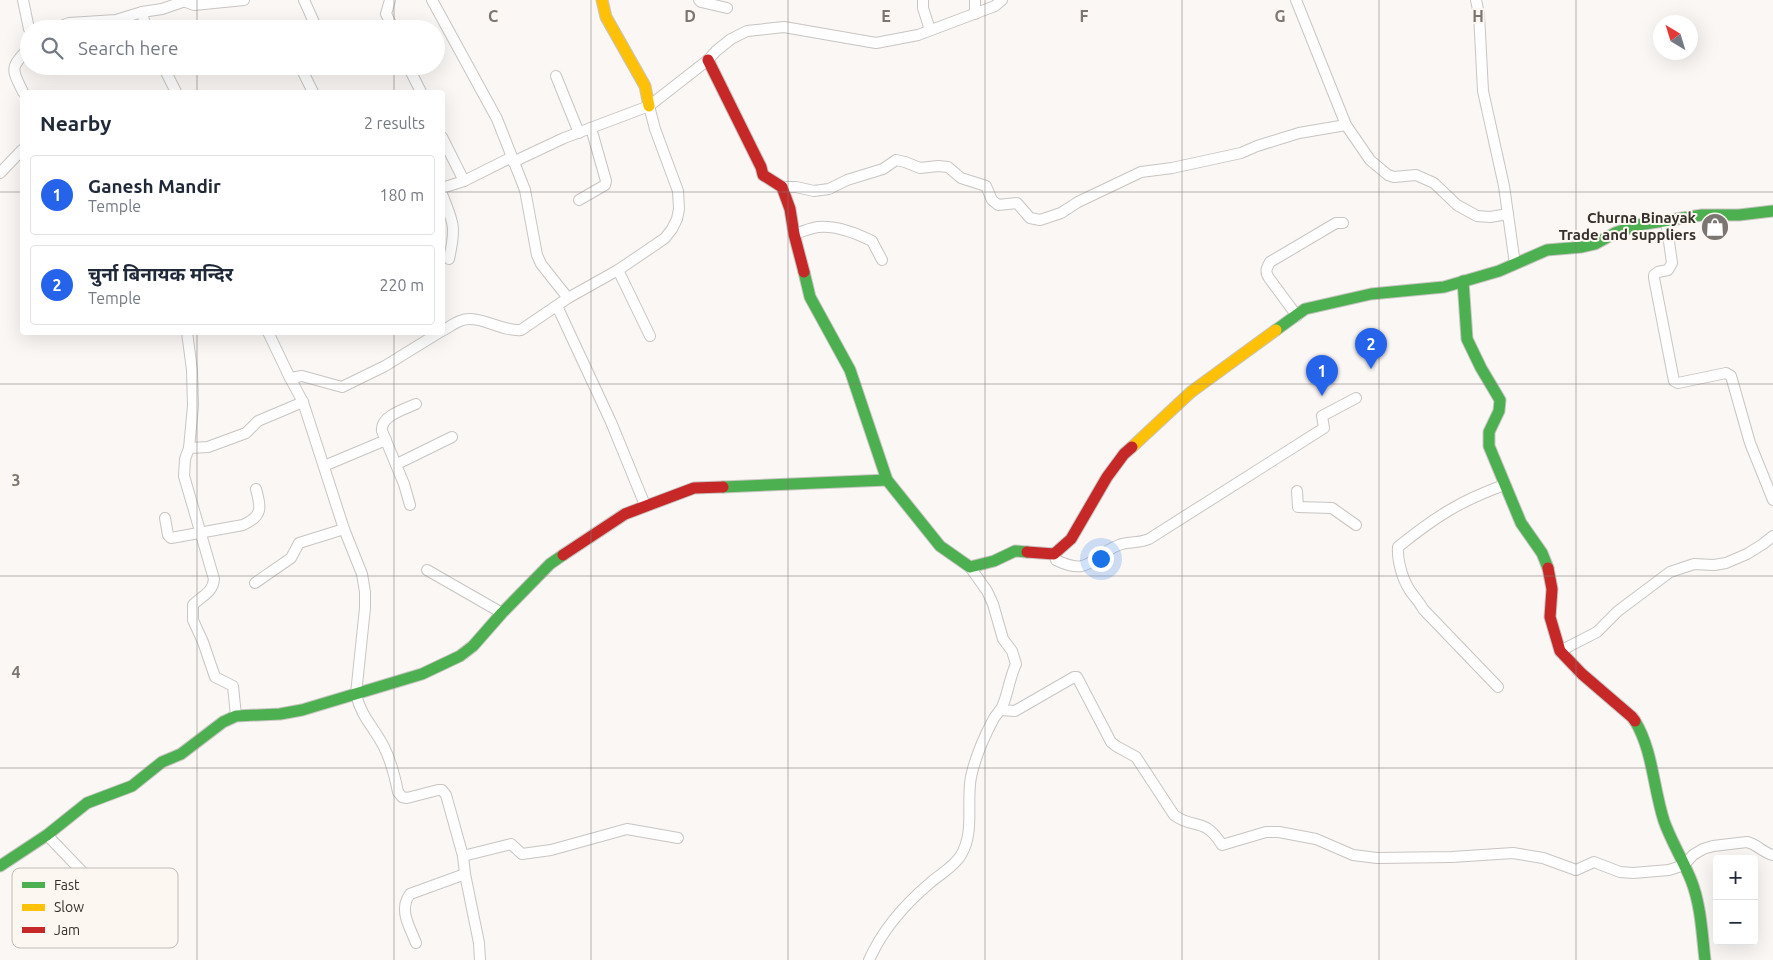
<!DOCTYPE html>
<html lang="en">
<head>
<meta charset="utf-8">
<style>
  body { margin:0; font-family:Ubuntu,"Noto Sans Devanagari",sans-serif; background:#f6f6f7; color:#1f2937 }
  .controls { position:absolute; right:15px; bottom:15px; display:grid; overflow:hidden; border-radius:5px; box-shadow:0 5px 20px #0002 }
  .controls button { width:45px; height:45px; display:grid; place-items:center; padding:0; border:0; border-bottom:1px solid #e0e1e3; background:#fff; color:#1f2937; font:25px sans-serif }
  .compass { position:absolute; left:1653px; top:15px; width:45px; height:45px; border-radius:50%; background:#fff; box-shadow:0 5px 20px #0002; rotate:322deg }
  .you { position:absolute; left:1100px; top:558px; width:18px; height:18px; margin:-12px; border:4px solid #fff; border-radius:50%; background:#1a73e8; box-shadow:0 0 0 8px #1a73e833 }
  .badge { display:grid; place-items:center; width:32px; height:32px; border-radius:50%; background:#2563eb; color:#fff; font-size:16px; font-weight:700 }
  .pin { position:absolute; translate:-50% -41px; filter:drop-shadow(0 1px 2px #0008) }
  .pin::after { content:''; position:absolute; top:26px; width:18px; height:15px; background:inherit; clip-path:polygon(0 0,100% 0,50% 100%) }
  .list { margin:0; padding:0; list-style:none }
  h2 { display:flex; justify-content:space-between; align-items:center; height:65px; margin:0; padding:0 20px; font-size:21px }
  h2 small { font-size:16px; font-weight:400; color:#747a83 }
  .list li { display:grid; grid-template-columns:32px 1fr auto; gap:15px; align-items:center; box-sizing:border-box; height:80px; margin:0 10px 10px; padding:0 10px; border:1px solid #e0e1e3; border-radius:5px }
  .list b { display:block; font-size:19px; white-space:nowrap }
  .list p { margin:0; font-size:16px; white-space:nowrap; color:#747a83 }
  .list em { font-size:16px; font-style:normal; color:#747a83 }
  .icon { flex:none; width:28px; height:28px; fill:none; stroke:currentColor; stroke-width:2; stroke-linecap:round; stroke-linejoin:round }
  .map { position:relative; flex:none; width:1773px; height:960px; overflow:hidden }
  .search { position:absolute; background:#fff; box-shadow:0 5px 20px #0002; left:20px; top:20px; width:425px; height:55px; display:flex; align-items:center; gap:12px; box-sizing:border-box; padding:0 18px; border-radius:28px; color:#747a83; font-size:19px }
  .panel { position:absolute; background:#fff; box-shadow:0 5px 20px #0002; left:20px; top:90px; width:425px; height:245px; border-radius:5px }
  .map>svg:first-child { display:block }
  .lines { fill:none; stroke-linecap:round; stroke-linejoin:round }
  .street-casing { stroke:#c8c5c2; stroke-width:12 }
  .fast-casing { stroke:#c8c5c2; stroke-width:13 }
  .slow-casing { stroke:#c8c5c2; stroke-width:13 }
  .jam-casing { stroke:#c8c5c2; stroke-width:13 }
  .street { stroke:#fefefe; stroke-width:10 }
  .fast { stroke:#4caf50; stroke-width:11 }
  .slow { stroke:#ffc107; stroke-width:11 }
  .jam { stroke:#c62828; stroke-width:11 }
  .grid { fill:none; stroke:#7b7672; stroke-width:1; stroke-opacity:0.55 }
  .labels { text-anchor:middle; stroke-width:4; stroke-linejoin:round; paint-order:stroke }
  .poi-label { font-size:15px; font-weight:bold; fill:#36302c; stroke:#fdf7f2; text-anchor:end }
  .key { fill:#fdf7f2; stroke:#c1bbb7; stroke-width:1 }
  .key-label { font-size:14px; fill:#36302c }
  .grid-label { font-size:16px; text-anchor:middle; font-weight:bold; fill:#7b7672; stroke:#fdf7f2; stroke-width:4; stroke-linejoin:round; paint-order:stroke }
</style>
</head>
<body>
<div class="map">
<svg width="1773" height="960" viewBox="0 0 1773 960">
  <rect width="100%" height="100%" fill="#faf7f5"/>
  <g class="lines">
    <defs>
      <g id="street">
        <polyline points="23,0 29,29"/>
        <polyline points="304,0 317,29"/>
        <polyline points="390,0 386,14 394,29"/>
        <polyline points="432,0 497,119 525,190 537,255 541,264 568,298"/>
        <polyline points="699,0 701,2 727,8"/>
        <polyline points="923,0 923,8 930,30"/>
        <polyline points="975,0 975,14"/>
        <polyline points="1296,0 1346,125 1370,160 1388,175 1394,177 1416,175 1434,183 1457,205 1477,216 1490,217 1508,214"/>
        <polyline points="1476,0 1479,14 1483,91 1504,186 1515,264"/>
        <polyline points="186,2 194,5 244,0"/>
        <polyline points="142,12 146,29"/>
        <polyline points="53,29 69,23 116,20 142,12 162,9 188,0"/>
        <polyline points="163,66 176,92"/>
        <polyline points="300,66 313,92"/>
        <polyline points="408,66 421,92"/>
        <polyline points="556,76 579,133"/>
        <path d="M23 92C11 68 10 68 29 48"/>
        <polyline points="442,137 464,181 512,157"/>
        <polyline points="513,162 564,138 649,106 708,60 716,51 731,39 747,31 784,27 876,43 918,35 995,6 1002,0"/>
        <polyline points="0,173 22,150"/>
        <polyline points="782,187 796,187 814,191 829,189 847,180 883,169 896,160 905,162 920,168 938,166 948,167 961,178 986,186 992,200 998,205 1017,203 1030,218 1040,220 1061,213 1078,202 1141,172 1172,168 1241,153 1257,146 1299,133 1346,125"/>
        <polyline points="442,188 464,181"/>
        <path d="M442 194C454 224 456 227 449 259"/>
        <polyline points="579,200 605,185 606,181 591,128"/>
        <polyline points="1666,220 1672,263 1668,270 1658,272 1654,275 1654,278 1674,381 1678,383 1726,373 1731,376 1750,443 1773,500"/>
        <path d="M794 234C802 232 810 228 818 227 836 225 856 233 872 241L882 260"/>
        <polyline points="618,270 650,336"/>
        <polyline points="557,306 611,422 645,505"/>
        <path d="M1297 316 1269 278C1265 272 1266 269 1270 262L1336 223H1343"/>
        <path d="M442 331C448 328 454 323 460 321 478 313 501 332 521 330L568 298 618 270 655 245 665 238 672 229 677 219 679 209 678 191 655 129 649 106"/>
        <polyline points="187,332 192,370 193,406 189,448"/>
        <polyline points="268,332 290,378"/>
        <path d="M440 332 385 366 342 387 302 376 290 378 303 402 344 529 362 574 365 592V608L356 694C361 717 374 727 384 747 391 761 395 777 398 792L402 797 407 798 438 790H442L446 795 463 856 465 874 479 943 480 960"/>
        <polyline points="397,464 452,437"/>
        <polyline points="324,466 386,440"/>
        <polyline points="1297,491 1298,507 1332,508 1356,525"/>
        <path d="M410 505 404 484 382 431C380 416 405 409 416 404"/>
        <path d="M165 518 168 535 171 538 243 525C263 516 261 508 256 489"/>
        <path d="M1056 560C1091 577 1090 556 1119 545 1127 541 1137 544 1149 539L1324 428 1322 416 1356 398"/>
        <polyline points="427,570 502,613"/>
        <polyline points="255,583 291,558 299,543 344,529"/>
        <polyline points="1560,651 1597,632 1618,611 1670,572 1694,564 1714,565 1726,563 1747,554 1763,544 1773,536"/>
        <path d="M1498 687 1423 609C1419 601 1413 596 1409 589 1402 578 1397 559 1398 547 1435 517 1460 501 1504 485"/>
        <path d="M1000 710 1015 711 1074 677H1077L1111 742 1116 746 1136 757 1174 815C1194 830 1204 816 1222 845L1266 832H1279L1316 839 1353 855 1377 858 1452 857 1513 853 1543 858 1576 870 1594 862 1620 872 1633 873 1669 870 1684 865 1693 855 1703 849 1713 846 1747 842C1757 844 1763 853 1773 855"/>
        <path d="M236 716 233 686 215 677 203 642 193 620V605C201 596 213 593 214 579L184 476 185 459 189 448 208 447 246 433 258 421 303 402"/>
        <polyline points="47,835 94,884 97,894 88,901 84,911 106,937"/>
        <polyline points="463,856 511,844 522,854 551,850 627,829 678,838"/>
        <path d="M416 943C410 927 398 910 410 894L465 874"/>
        <path d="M869 960C882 931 905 904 930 883 940 874 954 867 961 855 975 832 966 802 971 777 975 758 984 737 993 720 995 715 1000 712 1002 707 1008 694 1009 679 1016 664L1012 651 1003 639 993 604 987 591 970 567"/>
      </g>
      <g id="fast">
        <polyline points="804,272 810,297 850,370 887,480 940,546 970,567 994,561 1015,551 1027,552"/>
        <polyline points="1463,281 1467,339 1481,368 1500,400 1499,411 1489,432 1489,446 1521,523 1542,553 1548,568"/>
        <polyline points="1276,330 1305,309 1371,294 1444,287 1499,271 1547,250 1582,247 1595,244 1615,233 1638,225 1702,215 1739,215 1773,211"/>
        <polyline points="723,487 887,480"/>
        <path d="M1635 721C1653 751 1653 787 1664 821 1671 841 1683 860 1691 880 1701 905 1702 934 1705 960"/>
        <polyline points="0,866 47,835 87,803 132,786 162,762 181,754 223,722 236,716 280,714 302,710 422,674 460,656 473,646 502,613 550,564 563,555"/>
      </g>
      <g id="slow">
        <polyline points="602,0 606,17 645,86 649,106"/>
        <polyline points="1132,447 1191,392 1276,330"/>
      </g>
      <g id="jam">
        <polyline points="708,60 761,167 763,175 782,187 790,209 794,234 804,272"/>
        <polyline points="1027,552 1054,554 1071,539 1107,477 1124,454 1132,447"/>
        <polyline points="563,555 625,514 694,488 723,487"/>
        <polyline points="1548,568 1552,589 1550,617 1560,651 1582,674 1632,717 1635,721"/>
      </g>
    </defs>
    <!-- street casing -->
    <use href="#street" class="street-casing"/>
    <!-- fast casing -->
    <use href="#fast" class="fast-casing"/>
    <!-- slow casing -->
    <use href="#slow" class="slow-casing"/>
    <!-- jam casing -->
    <use href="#jam" class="jam-casing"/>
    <!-- street -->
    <use href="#street" class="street"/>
    <!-- fast -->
    <use href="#fast" class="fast"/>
    <!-- slow -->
    <use href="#slow" class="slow"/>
    <!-- jam -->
    <use href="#jam" class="jam"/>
  </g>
  <!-- grid -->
  <path class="grid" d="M197 0V29M394 0V29M591 0V960M788 0V960M985 0V960M1182 0V960M1379 0V960M1576 0V960M197 66V92M394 66V92M0 192H22M442 192H1773M197 332V960M394 332V960M0 384H1773M0 576H1773M0 768H1773"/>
  <!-- icons -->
  <defs>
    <symbol id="shop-disc" viewBox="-11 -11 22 22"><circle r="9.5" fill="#7b7672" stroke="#fdf7f2"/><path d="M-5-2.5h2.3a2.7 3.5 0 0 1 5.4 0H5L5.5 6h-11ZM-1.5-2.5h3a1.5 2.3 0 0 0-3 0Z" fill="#fff"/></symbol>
  </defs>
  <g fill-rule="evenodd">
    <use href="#shop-disc" x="1699" y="211" width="32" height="32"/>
  </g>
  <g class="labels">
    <!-- poi labels -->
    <g class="poi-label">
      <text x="1696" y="223">Churna Binayak<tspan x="1696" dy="17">Trade and suppliers</tspan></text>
    </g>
  </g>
  <!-- legend -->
  <rect x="12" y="868" width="166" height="80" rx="8" class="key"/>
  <rect x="22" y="882" width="23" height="6" fill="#4caf50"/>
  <rect x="22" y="904" width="23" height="7" fill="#ffc107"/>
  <rect x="22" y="927" width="23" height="6" fill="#c62828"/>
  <g class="key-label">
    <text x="54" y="890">Fast</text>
    <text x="54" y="912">Slow</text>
    <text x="54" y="935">Jam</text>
  </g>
  <g class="grid-label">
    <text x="493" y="22">C</text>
    <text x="690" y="22">D</text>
    <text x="886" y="22">E</text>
    <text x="1084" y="22">F</text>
    <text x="1280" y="22">G</text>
    <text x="1478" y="22">H</text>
    <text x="16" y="486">3</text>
    <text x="16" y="678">4</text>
  </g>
</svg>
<div class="controls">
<button>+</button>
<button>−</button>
</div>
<svg class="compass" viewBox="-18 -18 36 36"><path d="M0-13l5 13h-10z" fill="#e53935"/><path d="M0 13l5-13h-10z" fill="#747a83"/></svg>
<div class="you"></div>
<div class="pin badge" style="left:1322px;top:396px">1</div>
<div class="pin badge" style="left:1371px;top:369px">2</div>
<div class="search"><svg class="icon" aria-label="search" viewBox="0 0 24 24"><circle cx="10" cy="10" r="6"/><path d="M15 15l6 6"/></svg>Search here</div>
<section class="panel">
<h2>Nearby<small>2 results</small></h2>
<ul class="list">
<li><span class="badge">1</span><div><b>Ganesh Mandir</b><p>Temple</p></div><em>180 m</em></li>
<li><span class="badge">2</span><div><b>चुर्ना बिनायक मन्दिर</b><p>Temple</p></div><em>220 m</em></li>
</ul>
</section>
</div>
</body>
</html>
